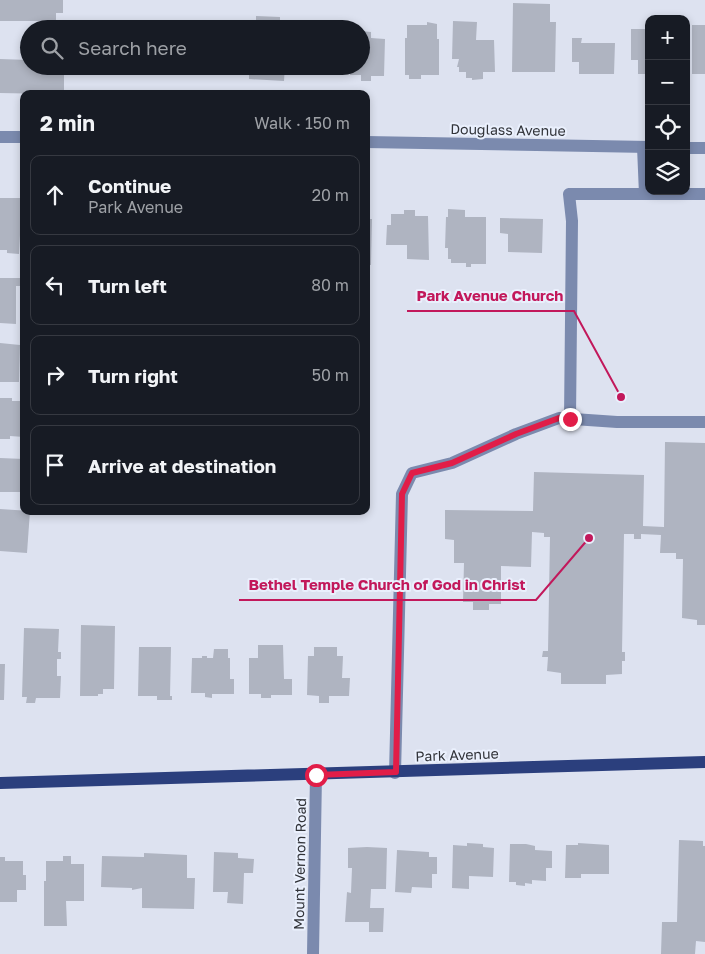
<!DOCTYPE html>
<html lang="en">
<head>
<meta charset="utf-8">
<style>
  body { margin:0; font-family:"Golos Text",sans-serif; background:#242831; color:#f1f3f6 }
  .controls { position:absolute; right:15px; top:15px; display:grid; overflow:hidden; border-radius:10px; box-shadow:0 2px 8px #0003 }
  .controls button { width:45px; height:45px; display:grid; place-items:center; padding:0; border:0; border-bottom:1px solid #363941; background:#171b24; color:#f1f3f6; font:25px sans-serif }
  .stop { position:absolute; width:15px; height:15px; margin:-11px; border:4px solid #e11d48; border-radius:50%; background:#fff }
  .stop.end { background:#e11d48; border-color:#fff; box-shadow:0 1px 5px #0008 }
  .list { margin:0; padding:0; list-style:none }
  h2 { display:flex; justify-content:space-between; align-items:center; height:65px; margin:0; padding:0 20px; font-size:21px }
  h2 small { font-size:16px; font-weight:400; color:#9ea1a6 }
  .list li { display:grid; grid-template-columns:32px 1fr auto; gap:15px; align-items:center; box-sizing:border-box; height:80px; margin:0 10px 10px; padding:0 10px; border:1px solid #363941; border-radius:10px }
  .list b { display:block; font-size:19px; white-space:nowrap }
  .list p { margin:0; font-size:16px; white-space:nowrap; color:#9ea1a6 }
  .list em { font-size:16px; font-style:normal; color:#9ea1a6 }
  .icon { flex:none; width:28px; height:28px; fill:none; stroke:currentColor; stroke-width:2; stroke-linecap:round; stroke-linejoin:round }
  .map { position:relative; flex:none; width:705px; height:954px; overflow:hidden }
  .search { position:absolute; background:#171b24; box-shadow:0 2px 8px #0003; left:20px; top:20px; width:350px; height:55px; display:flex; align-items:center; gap:12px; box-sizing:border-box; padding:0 18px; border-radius:28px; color:#9ea1a6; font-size:19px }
  .panel { position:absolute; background:#171b24; box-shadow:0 2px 8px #0003; left:20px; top:90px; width:350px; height:425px; border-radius:10px }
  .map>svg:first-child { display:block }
  .building { fill:#afb4c1 }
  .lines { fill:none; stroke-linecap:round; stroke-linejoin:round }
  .minor { stroke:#7b8aae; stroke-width:12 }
  .major { stroke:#2b3f7d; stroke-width:12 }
  .route { stroke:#e11d48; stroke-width:6 }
  .labels { text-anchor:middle; stroke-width:4; stroke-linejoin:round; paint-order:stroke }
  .street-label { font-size:14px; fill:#313339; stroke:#eaf0fd }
  .leader { fill:none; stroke:#c2185b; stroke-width:2 }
  .callout-dot { fill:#c2185b; stroke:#eaf0fd; stroke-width:2 }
  .callout-label { font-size:15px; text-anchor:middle; font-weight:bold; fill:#c2185b; stroke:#eaf0fd; stroke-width:4; stroke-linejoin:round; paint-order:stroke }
</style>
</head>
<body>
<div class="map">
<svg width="705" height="954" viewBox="0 0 705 954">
  <rect width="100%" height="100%" fill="#dde2f0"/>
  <!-- building -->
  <g class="building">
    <polygon points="0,0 63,0 63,13 56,13 56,21 0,21"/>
    <polygon points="513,3 550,4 550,22 556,22 555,72 512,72"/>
    <polygon points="256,16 280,17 280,29 256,29"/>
    <polygon points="453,21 477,22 476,40 494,40 495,72 483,72 483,79 472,80 472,78 466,78 466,72 459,72 459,67 457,67 459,59 452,59"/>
    <polygon points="427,22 437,24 437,39 439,39 439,75 421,75 421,79 409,79 409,75 405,75 405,38 407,38 407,25 427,25"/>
    <rect x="692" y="25" width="13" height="49"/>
    <polygon points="631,29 649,29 649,74 638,74 638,60 631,60"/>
    <polygon points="361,31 371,32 371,38 385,39 384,76 371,76 371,81 361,81 361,75 350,75 350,66 361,66"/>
    <polygon points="572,38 582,38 581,43 615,43 614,74 579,74 579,62 572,62"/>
    <polygon points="0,59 29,60 29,66 64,66 64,92 50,92 50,94 0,93"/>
    <polygon points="185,66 230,66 230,73 185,70"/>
    <polygon points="249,66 285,66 284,81 249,79"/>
    <rect x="310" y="66" width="24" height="8"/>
    <polygon points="0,198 20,198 20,218 24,218 24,235 20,235 19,254 7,253 7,250 0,250"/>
    <polygon points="448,209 465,210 465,217 486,217 486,264 471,264 471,267 466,267 466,263 451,263 451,259 448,259 448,248 445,248 446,217 448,217"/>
    <polygon points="404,210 415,210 415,216 428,216 429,260 407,259 407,245 386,245 387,225 391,225 391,214 404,214"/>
    <polygon points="500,218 543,219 542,253 508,252 508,234 500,233"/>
    <polygon points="366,219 372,219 371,265 366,265"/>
    <polygon points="0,278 20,278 20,286 16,286 16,324 0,323"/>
    <polygon points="0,343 20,345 19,382 0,382"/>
    <polygon points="0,398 12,398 12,401 22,401 22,410 24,410 24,437 10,436 10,439 0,439"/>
    <polygon points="665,442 705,443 705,625 697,625 697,620 682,618 683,559 676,559 676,553 660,553 661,535 641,534 641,539 634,539 634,534 624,534 622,652 625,652 625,661 622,661 622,674 606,675 606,684 561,684 561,673 547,671 548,657 542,657 543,651 548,651 550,537 544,537 544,533 532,532 531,567 501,566 501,604 489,604 489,610 473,610 473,602 463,602 464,563 454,563 454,540 445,539 445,510 533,511 534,472 644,475 643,526 664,527"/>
    <polygon points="0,458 24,459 24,492 0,492"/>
    <polygon points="0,509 30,511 27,553 0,551"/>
    <polygon points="81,625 115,626 114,689 103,689 103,694 98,694 98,696 80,696"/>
    <polygon points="24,628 59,629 58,652 61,652 61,659 57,659 57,676 61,676 60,698 36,698 35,703 26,703 27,697 22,697"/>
    <polygon points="258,645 283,645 284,679 292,679 292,695 271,695 271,698 261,698 261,694 249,694 249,658 258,658"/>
    <polygon points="139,647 171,647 170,696 172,696 172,700 157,700 157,696 138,696"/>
    <polygon points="314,647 337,647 337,656 343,656 342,678 350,678 349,696 329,696 329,703 319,703 319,696 307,695 308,656 314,656"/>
    <polygon points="214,649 228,649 228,658 230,658 230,679 234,679 234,694 212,694 212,698 205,697 205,693 191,693 192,658 202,658 202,656 207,656 207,658 213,658"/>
    <polygon points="0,664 5,664 4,700 0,700"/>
    <polygon points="679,840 703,841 703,846 705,846 705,942 696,941 695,954 661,954 662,922 677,922"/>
    <polygon points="467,843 483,844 483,847 494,848 493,877 469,876 469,889 452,888 453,845 467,846"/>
    <polygon points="578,843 609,845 609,874 581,874 581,878 565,878 566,845 578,845"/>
    <polygon points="510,844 526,844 535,846 535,850 552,851 552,868 546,868 546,881 532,880 532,884 525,883 525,886 516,885 516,882 509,882"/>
    <polygon points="367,847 387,848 386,889 371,889 370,908 384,908 383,932 369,932 369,922 345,922 347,892 351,893 352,868 348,868 348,848"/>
    <polygon points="397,850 429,852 429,857 437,857 437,874 432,874 432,888 412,887 411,893 395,892"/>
    <polygon points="214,852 238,853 238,858 254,859 253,873 244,873 243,904 227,903 228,892 213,892"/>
    <polygon points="144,853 187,855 187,878 195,878 194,909 142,908 142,888 132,890 132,888 101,887 102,856 144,857"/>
    <polygon points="63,856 71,856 71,864 84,864 84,901 66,901 67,926 44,926 44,881 46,881 46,861 63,861"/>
    <polygon points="0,857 5,857 5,861 23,861 23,875 26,875 26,890 17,890 17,902 0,902"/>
  </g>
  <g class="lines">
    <!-- minor -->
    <g class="minor">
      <polyline points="0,137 24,137"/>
      <polyline points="366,142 649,147"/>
      <polyline points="686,148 705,148"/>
      <polyline points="645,194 705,194"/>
      <polyline points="570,419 572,221 569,194 645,194 643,147"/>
      <polyline points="395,773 402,494 412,473 452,463 516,434 559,418 617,422 705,422"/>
      <polyline points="313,954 316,775"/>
    </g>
    <!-- major -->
    <polyline class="major" points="0,783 705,762"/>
  </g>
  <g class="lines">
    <!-- route -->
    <polyline class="route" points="316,775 396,772 402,494 412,473 452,463 516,434 559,418 570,419"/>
  </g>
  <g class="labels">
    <!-- street labels -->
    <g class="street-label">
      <text transform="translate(508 130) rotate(1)" y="5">Douglass Avenue</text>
      <text transform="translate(457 755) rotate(-2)" y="5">Park Avenue</text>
      <text transform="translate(300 864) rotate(-89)" y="5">Mount Vernon Road</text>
    </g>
  </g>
  <!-- callouts -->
  <path class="leader" d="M621 397L574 311H407M589 538L536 600H239"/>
  <g class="callout-dot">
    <circle cx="621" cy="397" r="5"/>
    <circle cx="589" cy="538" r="5"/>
  </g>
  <g class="callout-label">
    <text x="490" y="301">Park Avenue Church</text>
    <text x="387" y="590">Bethel Temple Church of God in Christ</text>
  </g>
</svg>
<div class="controls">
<button>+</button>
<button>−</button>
<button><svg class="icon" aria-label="locate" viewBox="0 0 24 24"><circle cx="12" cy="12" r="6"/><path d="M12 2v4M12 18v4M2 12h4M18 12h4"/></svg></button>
<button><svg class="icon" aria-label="layers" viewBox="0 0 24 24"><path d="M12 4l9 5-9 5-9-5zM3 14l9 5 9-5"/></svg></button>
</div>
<div class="stop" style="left:316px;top:775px"></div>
<div class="stop end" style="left:570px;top:419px"></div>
<div class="search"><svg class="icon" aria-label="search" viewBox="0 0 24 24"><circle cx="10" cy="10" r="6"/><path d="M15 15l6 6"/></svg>Search here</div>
<section class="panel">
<h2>2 min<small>Walk · 150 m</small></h2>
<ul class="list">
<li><svg class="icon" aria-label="ahead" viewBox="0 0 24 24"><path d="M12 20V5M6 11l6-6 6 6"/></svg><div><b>Continue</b><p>Park Avenue</p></div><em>20 m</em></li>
<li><svg class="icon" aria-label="left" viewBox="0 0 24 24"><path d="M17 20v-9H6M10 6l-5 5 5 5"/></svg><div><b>Turn left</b></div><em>80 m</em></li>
<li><svg class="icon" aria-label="right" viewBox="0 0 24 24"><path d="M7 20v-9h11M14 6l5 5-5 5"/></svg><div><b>Turn right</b></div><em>50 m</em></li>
<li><svg class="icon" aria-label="arrive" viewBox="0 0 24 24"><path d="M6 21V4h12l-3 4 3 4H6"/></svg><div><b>Arrive at destination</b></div></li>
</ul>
</section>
</div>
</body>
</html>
